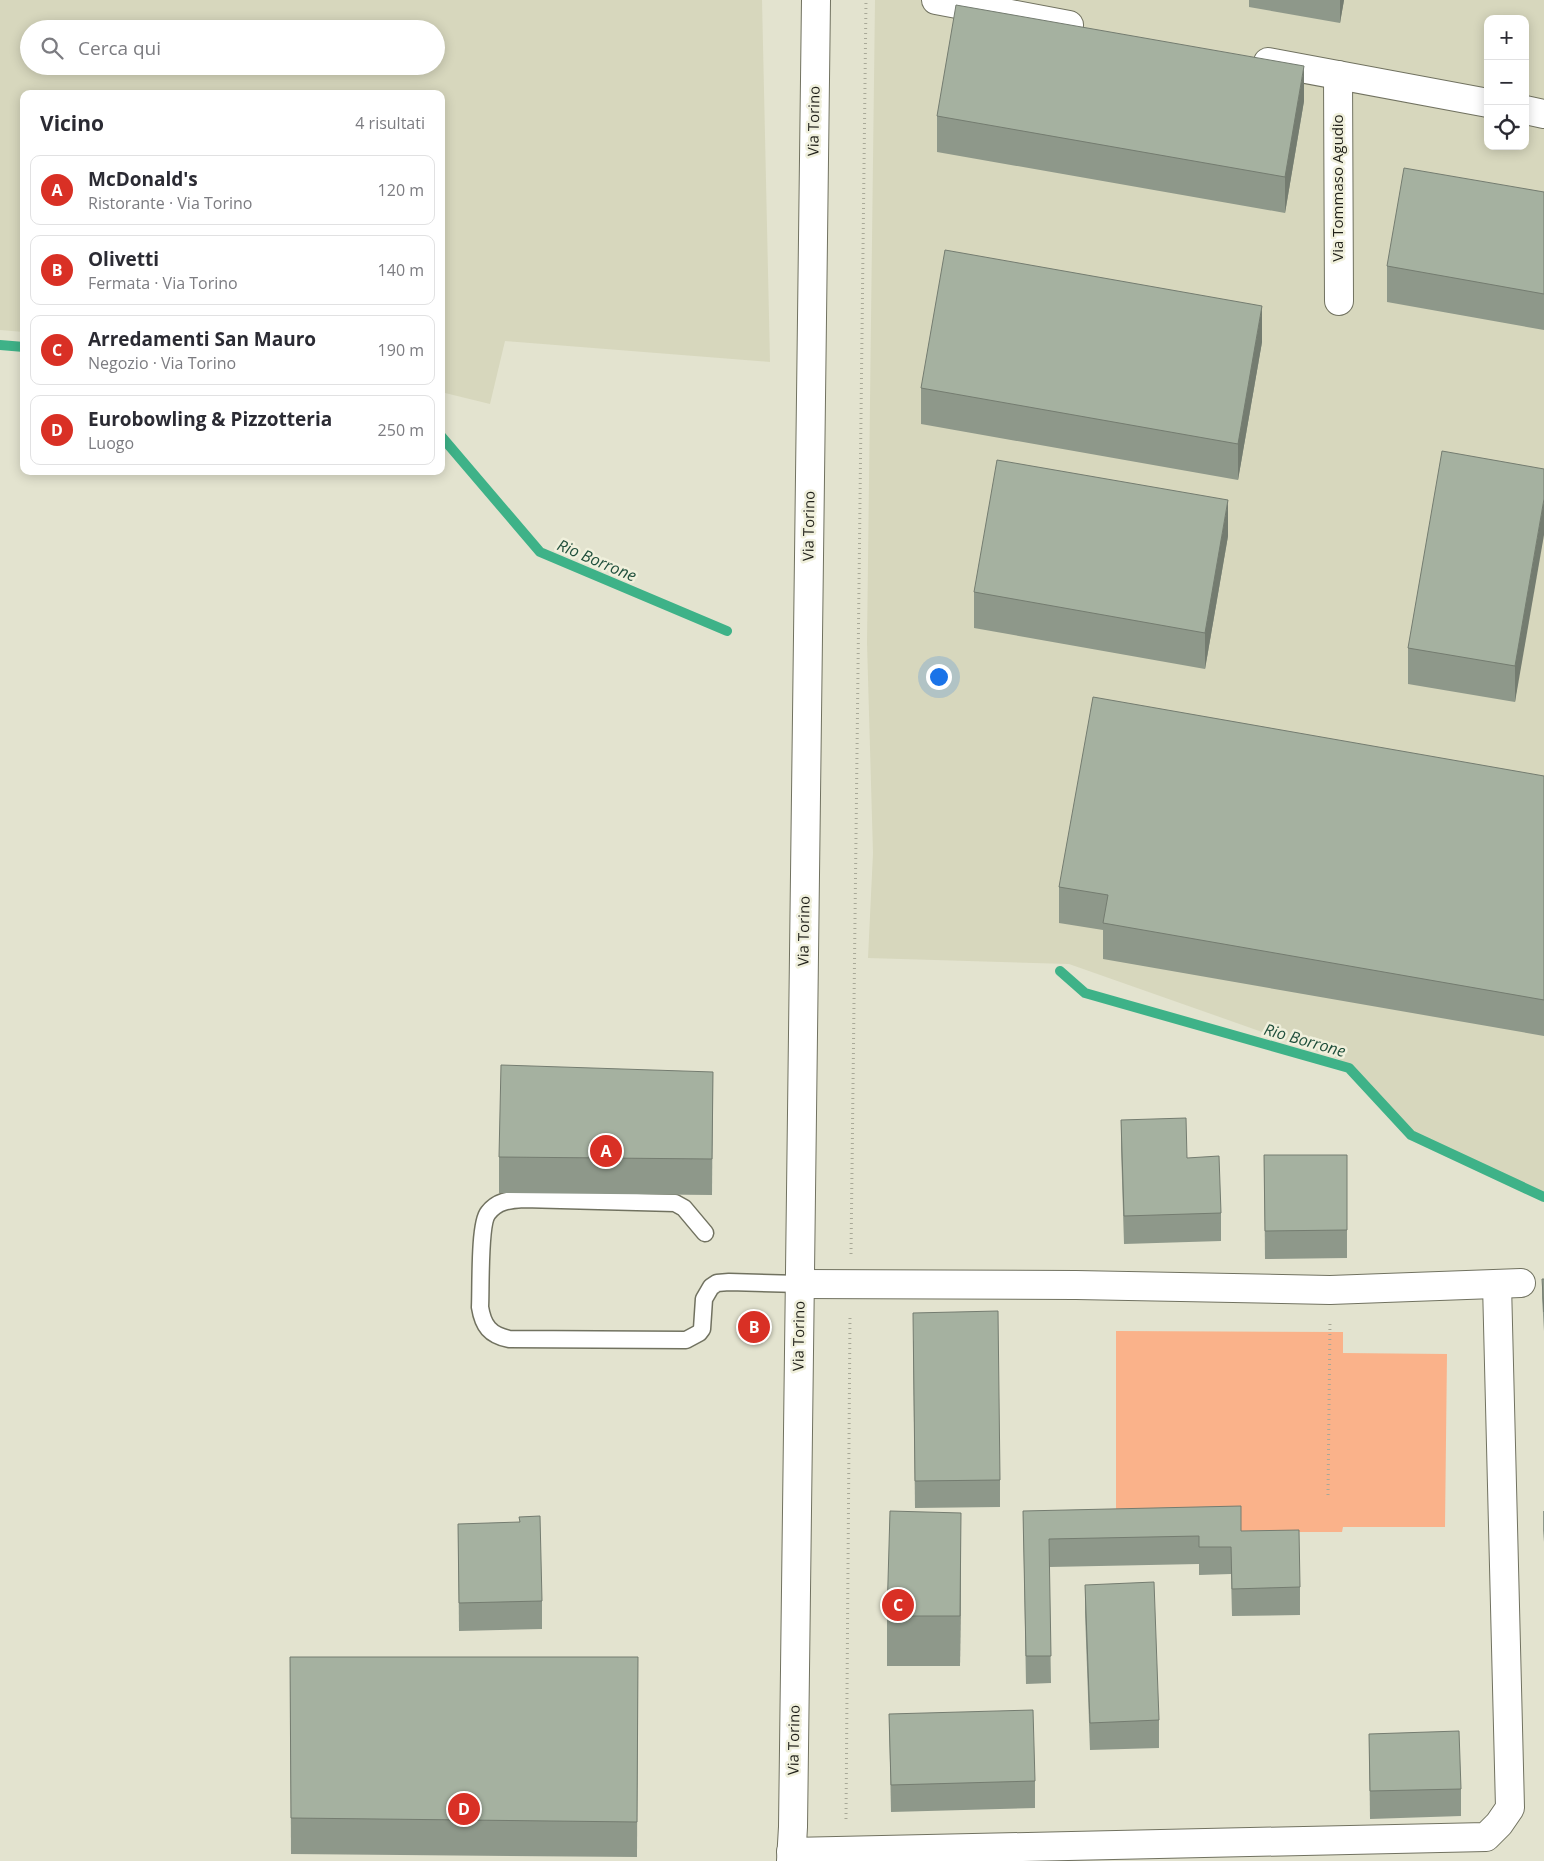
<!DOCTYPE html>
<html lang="it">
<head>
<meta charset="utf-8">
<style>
  body { margin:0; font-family:"Open Sans",sans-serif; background:#f2f2f3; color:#2b2b33 }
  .controls { position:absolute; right:15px; top:15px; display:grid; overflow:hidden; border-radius:10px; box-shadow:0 2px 12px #0003 }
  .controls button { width:45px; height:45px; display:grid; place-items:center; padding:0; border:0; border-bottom:1px solid #e1e1e2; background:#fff; color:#2b2b33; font:25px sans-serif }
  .you { position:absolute; left:938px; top:676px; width:18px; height:18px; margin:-12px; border:4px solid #fff; border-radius:50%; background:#1a73e8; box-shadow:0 0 0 8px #1a73e833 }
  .badge { display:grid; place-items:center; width:32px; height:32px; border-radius:50%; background:#d93025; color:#fff; font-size:16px; font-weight:700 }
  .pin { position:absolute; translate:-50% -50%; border:2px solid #fff; box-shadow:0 1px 5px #0006 }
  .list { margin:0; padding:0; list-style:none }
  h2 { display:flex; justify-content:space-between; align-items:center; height:65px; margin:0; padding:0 20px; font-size:21px }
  h2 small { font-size:16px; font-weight:400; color:#7c7c81 }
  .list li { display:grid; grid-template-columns:32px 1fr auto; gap:15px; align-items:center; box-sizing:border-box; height:70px; margin:0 10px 10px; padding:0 10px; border:1px solid #e1e1e2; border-radius:10px }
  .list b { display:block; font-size:19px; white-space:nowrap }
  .list p { margin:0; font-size:16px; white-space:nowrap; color:#7c7c81 }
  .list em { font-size:16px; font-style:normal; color:#7c7c81 }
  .icon { flex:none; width:28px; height:28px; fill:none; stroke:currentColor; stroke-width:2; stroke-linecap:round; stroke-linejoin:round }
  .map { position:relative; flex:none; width:1544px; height:1861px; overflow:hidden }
  .search { position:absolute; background:#fff; box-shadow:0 2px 12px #0003; left:20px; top:20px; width:425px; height:55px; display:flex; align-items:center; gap:12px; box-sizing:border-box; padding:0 18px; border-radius:28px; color:#7c7c81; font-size:19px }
  .panel { position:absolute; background:#fff; box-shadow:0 2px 12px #0003; left:20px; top:90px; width:425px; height:385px; border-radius:10px }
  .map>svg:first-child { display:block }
  .built { fill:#d7d7bd; fill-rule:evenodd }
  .park { fill:#fab28a }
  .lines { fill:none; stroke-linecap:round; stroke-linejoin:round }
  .stream { stroke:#3eb288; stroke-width:10 }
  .lane-casing { stroke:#717260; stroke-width:19 }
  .street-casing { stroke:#717260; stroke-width:30 }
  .secondary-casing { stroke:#717260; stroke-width:30 }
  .path { stroke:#a8a897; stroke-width:3; stroke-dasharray:1 4; stroke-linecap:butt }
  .lane { stroke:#fff; stroke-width:16 }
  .street { stroke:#fff; stroke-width:28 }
  .secondary { stroke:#fff; stroke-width:28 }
  .wall { fill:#8e988a }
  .shaded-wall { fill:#747c70 }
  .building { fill:#a5b1a0; stroke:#747c70 }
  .labels { text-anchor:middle; stroke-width:5; stroke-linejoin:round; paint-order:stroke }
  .street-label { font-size:15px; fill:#1f1f18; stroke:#f0f0dc }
  .water-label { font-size:16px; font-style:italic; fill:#204f3c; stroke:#f0f0dc }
</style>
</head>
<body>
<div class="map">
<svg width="1544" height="1861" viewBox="0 0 1544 1861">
  <rect width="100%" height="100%" fill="#e3e3cf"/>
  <!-- built -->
  <g class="built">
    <path d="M0 0H762L770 362 505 341 490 404 441 392V94H24V332L0 330ZM29 29H436V66H29Z"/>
    <path d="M875 0H1544V1202L1397 1125 1339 1059 1069 964 868 958 873 853 867 643ZM1488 19H1525V146H1488Z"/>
  </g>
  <!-- park -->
  <polygon class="park" points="1116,1331 1343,1332 1343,1353 1447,1354 1445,1527 1343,1527 1342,1532 1116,1532"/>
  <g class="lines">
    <!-- stream -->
    <g class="stream">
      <polyline points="0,345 24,347"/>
      <polyline points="441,436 540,552 727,631"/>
      <polyline points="1060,971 1085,993 1349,1068 1411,1135 1544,1197"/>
    </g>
    <defs>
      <path id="lane" d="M705 1233 684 1208 675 1203 523 1199C509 1200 497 1201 488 1213 479 1224 481 1290 480 1307 483 1326 490 1335 509 1339L686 1340 699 1333 702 1329 704 1299 711 1287 717 1283 729 1282 800 1284"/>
      <g id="street">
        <polyline points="936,0 1069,25"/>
        <polyline points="1268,62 1488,103"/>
        <polyline points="1338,75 1339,301"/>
        <polyline points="1525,110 1544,114"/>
        <polyline points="800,1284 1076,1285 1330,1290 1521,1283"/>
        <polyline points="791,1852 1486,1837 1499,1824 1510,1808 1497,1284"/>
      </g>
      <polyline id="secondary" points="791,1861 793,1827 795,1670 816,0"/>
    </defs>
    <!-- lane casing -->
    <use href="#lane" class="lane-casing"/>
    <!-- street casing -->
    <use href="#street" class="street-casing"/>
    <!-- secondary casing -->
    <use href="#secondary" class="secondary-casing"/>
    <!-- path -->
    <g class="path">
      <polyline points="851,1254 866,0"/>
      <polyline points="1328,1495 1330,1321"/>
      <polyline points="846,1819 850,1316"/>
    </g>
    <!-- lane -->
    <use href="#lane" class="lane"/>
    <!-- street -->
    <use href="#street" class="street"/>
    <!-- secondary -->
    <use href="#secondary" class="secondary"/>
  </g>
  <!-- wall -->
  <g class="wall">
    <polygon points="1249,0 1344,0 1340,23 1249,7"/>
    <polygon points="1304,101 1285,213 937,152 937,116"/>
    <polygon points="1544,192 1544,330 1387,302 1387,266"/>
    <polygon points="1262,342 1238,480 921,424 921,388"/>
    <polygon points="1544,469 1515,702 1408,684 1408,648"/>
    <polygon points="1228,536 1205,669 974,628 974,592"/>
    <polygon points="1544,776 1544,1036 1103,959 1103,930 1059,923 1059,887"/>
    <polygon points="713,1072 712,1195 499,1193 499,1157"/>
    <polygon points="1121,1120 1187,1158 1221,1213 1221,1241 1124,1244 1121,1148"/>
    <polygon points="1264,1155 1347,1155 1347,1258 1265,1259"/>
    <polygon points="1542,1279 1544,1279 1544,1331 1542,1298"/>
    <polygon points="913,1340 1000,1480 1000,1507 915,1508"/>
    <polygon points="1023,1511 1241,1531 1300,1587 1300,1615 1232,1616 1231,1574 1199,1575 1199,1564 1049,1567 1051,1683 1026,1684"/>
    <polygon points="1543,1511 1544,1511 1544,1542 1543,1530"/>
    <polygon points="458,1524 542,1601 542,1629 459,1631"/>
    <polygon points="961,1564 960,1666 887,1666 887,1616"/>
    <polygon points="1085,1585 1159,1720 1159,1748 1090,1750 1085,1613"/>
    <polygon points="290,1657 638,1657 637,1857 291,1854"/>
    <polygon points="889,1714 1035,1781 1035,1808 891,1812"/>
    <polygon points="1369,1734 1461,1789 1461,1816 1370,1819"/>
  </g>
  <!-- shaded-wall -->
  <g class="shaded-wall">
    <polygon points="1340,0 1344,0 1340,23"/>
    <polygon points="1304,66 1304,101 1285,213 1285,177"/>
    <polygon points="1262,306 1262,342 1238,480 1238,444"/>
    <polygon points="1544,499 1544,535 1515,702 1515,666"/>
    <polygon points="1228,500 1228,536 1205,669 1205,633"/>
    <polygon points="961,1513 961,1564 960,1666 960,1616"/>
  </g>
  <!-- building -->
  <g class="building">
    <polygon points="956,5 1304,66 1285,177 937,116"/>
    <polygon points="1404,168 1544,192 1544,294 1387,266"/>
    <polygon points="945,250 1262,306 1238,444 921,388"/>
    <polygon points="1442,451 1544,469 1544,499 1515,666 1408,648"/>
    <polygon points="997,460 1228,500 1205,633 974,592"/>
    <polygon points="1093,697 1544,776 1544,1000 1103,923 1108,895 1059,887"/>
    <polygon points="501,1065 713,1072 712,1159 499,1157"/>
    <polygon points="1186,1118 1187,1158 1219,1156 1221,1213 1124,1216 1121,1120"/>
    <polygon points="1264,1155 1347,1155 1347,1230 1265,1231"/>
    <polygon points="1542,1279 1544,1279 1544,1312"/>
    <polygon points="998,1311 1000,1480 915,1481 913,1313"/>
    <polygon points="1241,1506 1241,1531 1299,1530 1300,1587 1232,1589 1231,1547 1199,1547 1199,1536 1049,1539 1051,1656 1026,1656 1023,1511"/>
    <polygon points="890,1511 961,1513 960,1616 887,1616"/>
    <polygon points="540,1516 542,1601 459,1603 458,1524 520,1522 519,1517"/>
    <polygon points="1154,1582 1159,1720 1090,1723 1085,1585"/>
    <polygon points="290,1657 638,1657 637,1822 291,1818"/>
    <polygon points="1033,1710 1035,1781 891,1785 889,1714"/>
    <polygon points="1459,1731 1461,1789 1370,1791 1369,1734"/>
  </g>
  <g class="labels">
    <!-- street labels -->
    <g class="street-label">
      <text transform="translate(814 121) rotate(-89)" y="5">Via Torino</text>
      <text transform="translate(1338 188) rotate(-90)" y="5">Via Tommaso Agudio</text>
      <text transform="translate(809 526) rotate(-89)" y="5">Via Torino</text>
      <text transform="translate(804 931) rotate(-89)" y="5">Via Torino</text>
      <text transform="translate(799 1336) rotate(-89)" y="5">Via Torino</text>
      <text transform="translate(794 1740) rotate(-89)" y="5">Via Torino</text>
    </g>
    <!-- water labels -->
    <g class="water-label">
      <text transform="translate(597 560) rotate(23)" y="6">Rio Borrone</text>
      <text transform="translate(1305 1040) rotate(16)" y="6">Rio Borrone</text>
    </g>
  </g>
</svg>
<div class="controls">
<button>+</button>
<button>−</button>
<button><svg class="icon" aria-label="locate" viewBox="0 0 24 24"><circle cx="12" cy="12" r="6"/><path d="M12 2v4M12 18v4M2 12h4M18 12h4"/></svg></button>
</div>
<div class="you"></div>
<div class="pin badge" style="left:606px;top:1151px">A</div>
<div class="pin badge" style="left:754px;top:1327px">B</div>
<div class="pin badge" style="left:898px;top:1605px">C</div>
<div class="pin badge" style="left:464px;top:1809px">D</div>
<div class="search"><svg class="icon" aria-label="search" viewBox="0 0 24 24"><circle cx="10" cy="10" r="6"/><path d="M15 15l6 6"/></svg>Cerca qui</div>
<section class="panel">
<h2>Vicino<small>4 risultati</small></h2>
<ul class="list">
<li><span class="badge">A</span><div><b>McDonald's</b><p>Ristorante · Via Torino</p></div><em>120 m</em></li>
<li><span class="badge">B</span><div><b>Olivetti</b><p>Fermata · Via Torino</p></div><em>140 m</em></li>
<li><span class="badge">C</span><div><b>Arredamenti San Mauro</b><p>Negozio · Via Torino</p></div><em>190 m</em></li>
<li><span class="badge">D</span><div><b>Eurobowling &amp; Pizzotteria</b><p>Luogo</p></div><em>250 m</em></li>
</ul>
</section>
</div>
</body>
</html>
